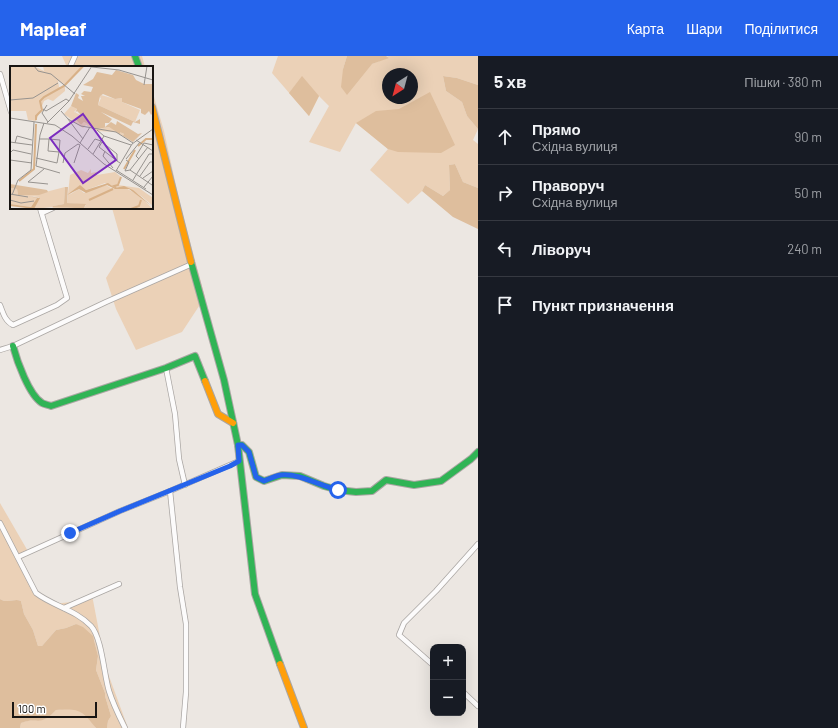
<!DOCTYPE html>
<html lang="uk">
<head>
<meta charset="utf-8">
<style>
  body { margin:0; font-family:Barlow,sans-serif; background:#20242c; color:#f1f3f6 }
  .controls { position:absolute; right:12px; bottom:12px; display:grid; overflow:hidden; border-radius:8px; box-shadow:0 4px 16px #0002 }
  .controls button { width:36px; height:36px; display:grid; place-items:center; padding:0; border:0; border-bottom:1px solid #363941; background:#171b24; color:#f1f3f6; font:20px sans-serif }
  .compass { position:absolute; left:382px; top:12px; width:36px; height:36px; border-radius:50%; background:#171b24; box-shadow:0 4px 16px #0002; rotate:216deg }
  .scale { position:absolute; left:12px; bottom:10px; width:85px; box-sizing:border-box; padding-left:4px; border:2px solid #181512; border-top:0; font-size:11px; line-height:14px; white-space:nowrap; color:#181512; -webkit-text-stroke:3px #fff; paint-order:stroke }
  .stop { position:absolute; width:12px; height:12px; margin:-9px; border:3px solid #2563eb; border-radius:50%; background:#fff }
  .stop.end { background:#2563eb; border-color:#fff; box-shadow:0 1px 4px #0008 }
  .list { margin:0; padding:0; list-style:none }
  h2 { display:flex; justify-content:space-between; align-items:center; height:52px; margin:0; padding:0 16px; font-size:17px }
  h2 small { font-size:13px; font-weight:400; color:#9ea1a6 }
  .list li { display:grid; grid-template-columns:26px 1fr auto; gap:12px; align-items:center; box-sizing:border-box; height:56px; padding:0 16px; border-top:1px solid #363941 }
  .list b { display:block; font-size:15px; white-space:nowrap }
  .list p { margin:0; font-size:13px; white-space:nowrap; color:#9ea1a6 }
  .list em { font-size:13px; font-style:normal; color:#9ea1a6 }
  .icon { flex:none; width:22px; height:22px; fill:none; stroke:currentColor; stroke-width:2; stroke-linecap:round; stroke-linejoin:round }
  .map { position:relative; flex:none; width:478px; height:672px; overflow:hidden }
  header { display:flex; align-items:center; gap:24px; box-sizing:border-box; height:56px; padding:0 20px; background:#2563eb; color:#fff }
  header strong { font-size:19px }
  nav { display:flex; gap:22px; margin-inline-start:auto; font-size:14px }
  main { display:flex }
  aside { flex:1; background:#171b24 }
  .map>svg:first-child { display:block }
  .green { fill:#ebd1b7; fill-rule:evenodd }
  .forest { fill:#debe9d }
  .lines { fill:none; stroke-linecap:round; stroke-linejoin:round }
  .street-casing { stroke:#aaa6a3; stroke-width:6 }
  .fast-casing { stroke:#aaa6a3; stroke-width:8 }
  .slow-casing { stroke:#aaa6a3; stroke-width:8 }
  .street { stroke:#fcfbfb; stroke-width:4.5 }
  .fast { stroke:#30b455; stroke-width:6 }
  .slow { stroke:#ff9f0a; stroke-width:6 }
  .route { stroke:#2563eb; stroke-width:5 }
  .inset-river { fill:none; stroke:#d8b188; stroke-width:2 }
  .inset-road { fill:none; stroke:#97938f; stroke-width:1 }
  .view { fill:#7b2cbf; fill-opacity:0.15; stroke:#7b2cbf; stroke-width:2 }
  .inset-edge { fill:none; stroke:#181512; stroke-width:2 }
</style>
</head>
<body>
<header>
<strong>Mapleaf</strong>
<nav><a>Карта</a><a>Шари</a><a>Поділитися</a></nav>
</header>
<main>
<div class="map">
<svg width="478" height="672" viewBox="0 0 478 672">
  <rect width="100%" height="100%" fill="#ece7e2"/>
  <!-- green -->
  <g class="green">
    <polygon points="62,0 142,0 145,11 67,11"/>
    <path d="M278 0H347L343 13 372 8 389 1 386 0H478V29L457 22 443 20 446 35 462 46 467 60 478 73 473 84 478 88V132L463 126 455 108 449 109 450 134 443 140 425 129 422 135 408 148 370 114 388 93 356 67 340 96 309 86 329 50 319 40 309 60 272 17ZM388 18H412V42H388Z"/>
    <polygon points="152,34 164,75 181,152 205,241 182,276 136,294 116,253 106,222 124,194 112,152 152,152"/>
    <path d="M0 447 29 497 21 502 40 542 52 548 72 546 92 539 106 612 128 672H107L108 665 111 660 105 640V637L96 614 98 600 94 583 76 568 66 572 56 574 42 590H38L33 574 24 558 21 545C14 542 8 548 0 543Z"/>
    <path d="M74 652 87 659 96 672H20L21 667C38 660 40 671 56 654Z"/>
  </g>
  <!-- forest -->
  <g class="forest">
    <polygon points="347,0 386,0 389,2 372,8 347,39 341,31 343,13"/>
    <polygon points="302,20 319,40 309,60 289,37"/>
    <polygon points="443,20 457,22 478,29 478,73 467,60 462,46 446,35"/>
    <polygon points="430,36 455,89 441,97 398,96 388,93 356,67 376,55 399,53"/>
    <polygon points="455,108 463,126 478,132 478,173 453,161 422,135 425,129 443,140 450,134 449,109"/>
    <path d="M0 543C8 548 14 542 21 545L24 558 33 574 38 590H42L56 574 66 572 76 568 83 571 93 580 98 600 96 614 105 637V640L111 660 108 665 107 672H96C82 654 79 652 56 654 39 672 39 660 21 667L20 672H0Z"/>
  </g>
  <g class="lines">
    <defs>
      <g id="street">
        <polyline points="70,11 75,0"/>
        <polyline points="0,18 11,56"/>
        <polyline points="42,157 53,152"/>
        <path d="M0 249C3 257 5 265 13 269L57 249 67 242 40 152"/>
        <polyline points="0,294 13,290 106,246 192,208"/>
        <polyline points="166,312 175,358 179,403 185,429"/>
        <polyline points="170,435 180,531 186,568 186,636 183,672"/>
        <path d="M0 467 36 537C53 550 76 554 91 570 102 582 104 619 109 635 113 648 119 660 125 672"/>
        <polyline points="18,501 120,455 170,435 239,405"/>
        <polyline points="64,552 119,528"/>
        <polyline points="433,609 399,579 404,567 436,535 478,488"/>
        <polyline points="463,636 478,650"/>
      </g>
      <g id="fast">
        <polyline points="135,0 139,11"/>
        <polyline points="191,206 224,324 238,389 255,538 280,608"/>
        <path d="M13 290C17 305 29 339 42 347 44 348 48 349 51 350L166 312 195 300 205 325"/>
        <polyline points="238,389 242,389 249,396 256,421 264,425 282,419 300,420 324,430 338,434 356,436 372,435 386,424 414,429 441,425 471,403 478,396"/>
      </g>
      <g id="slow">
        <polyline points="152,51 191,206"/>
        <polyline points="205,325 218,358 233,367"/>
        <polyline points="280,608 304,672"/>
      </g>
    </defs>
    <!-- street casing -->
    <use href="#street" class="street-casing"/>
    <!-- fast casing -->
    <use href="#fast" class="fast-casing"/>
    <!-- slow casing -->
    <use href="#slow" class="slow-casing"/>
    <!-- street -->
    <use href="#street" class="street"/>
    <!-- fast -->
    <use href="#fast" class="fast"/>
    <!-- slow -->
    <use href="#slow" class="slow"/>
  </g>
  <g class="lines">
    <!-- route -->
    <path class="route" d="M70 477 120 455 230 410 239 405 238 389H242L249 396 256 421 264 425C269 423 275 420 281 419 298 417 321 430 338 434"/>
  </g>
  <!-- overview -->
  <g transform="translate(10 10)">
    <rect width="143" height="143" fill="#ece7e2"/>
    <path d="M0 0H24L34 5 33 0H75L56 19 48 15 49 21H55V25L43 35 38 33 34 35 26 55 18 54 16 45H0ZM84 27 105 33 112 32V36L130 44 125 56 88 39 91 32ZM61 40 67 43 64 46 71 49 65 54 71 59 74 56 88 63 99 61 111 66 119 73 105 66 87 65 76 59 73 62 54 48ZM81 103V107L86 106 87 109 105 106 111 111 108 119 129 122 143 132V140L131 130 116 121 104 122 95 117 76 124 69 120 59 129 69 123 74 127 96 119 101 122 109 123 114 121 130 130 143 143 74 142 76 139 57 137 60 109 71 104 78 107ZM55 121 54 138 43 140 72 143H43V141L24 143 29 131 19 130 27 132 21 141 0 138V122L7 123 8 129H24Z" fill="#ebd1b7"/>
    <path d="M106 4 123 9 126 14 134 18H143V47L141 49 139 45 135 49 131 47V43L112 36V32L105 33 93 28 90 30 88 39 125 56 130 53V58L123 56 121 60 91 46 102 53 99 57H95V61L101 56 106 59 107 55 128 68 132 67 123 76 113 70 114 68 110 66V68L99 61 87 63 74 56 71 59 65 53 71 49 67 45 65 47 67 43 61 40 66 27 69 29 68 32 73 35 71 30H75L71 28 74 25 81 26 83 21 73 19 83 13 87 6 102 9ZM0 118 37 124 38 126 29 129H8L7 123 0 122ZM55 121H58L57 137 76 138 74 142 86 143 43 141 42 143 43 140 54 138Z" fill="#debe9d"/>
    <path d="M98 117 105 122 114 120 123 124 143 141 119 123H105L97 119 76 127 69 123 57 129 70 119 76 124ZM18 130 30 132 24 143 0 140V138L21 141 27 132Z" fill="#d8b188"/>
    <path class="inset-river" d="M26 54V50L32 44 30 35 34 31 54 20 73 0M128 80 136 73H143M114 103 125 84M9 115 24 103 26 58M106 122 104 120 108 119 111 111M79 134 103 123M121 143 129 140 131 134"/>
    <path class="inset-road" d="M24 0 28 5 41 8 65 28M82 1 109 4 143 14M134 19 137 0M0 34 23 32 48 17M37 39 32 47 38 56M33 43 36 45 56 33 59 35M51 45 58 53 71 60 106 66 123 77M0 52 45 59 62 70 94 98 143 129M58 53 73 73M34 57 30 69 26 100 50 107M37 57 59 35 82 0M87 64 94 70 121 79M30 73H39L50 74 49 86 38 85 39 73M126 74 143 85M0 76 22 79M5 77 7 70 22 74M70 77 80 61M78 83 85 73 91 75M95 85 93 90 103 102M0 87 3 84 21 88M83 88 94 70M26 92 47 97 49 86M116 93 130 76M129 93 126 90 134 77 143 79M0 94 22 97M107 95V88L92 76 89 81 107 95 110 97M53 97 55 87 68 78 70 79 64 97M34 103 18 116 38 118M106 104 136 123M120 104 138 81M106 105 122 78 143 63M115 105 120 104 142 119M115 105 119 96 116 94M130 110 140 96H143M133 112 143 105M123 114 139 88H143M134 121 143 110M0 128 18 131M2 129 8 114 21 104 24 56M0 134 11 137 24 135"/>
    <path class="view" d="M73 48 106 94 73 117 40 72Z"/>
    <rect width="143" height="143" class="inset-edge"/>
  </g>
</svg>
<div class="controls">
<button>+</button>
<button>−</button>
</div>
<svg class="compass" viewBox="-18 -18 36 36"><path d="M0-13l5 13h-10z" fill="#e53935"/><path d="M0 13l5-13h-10z" fill="#9ea1a6"/></svg>
<div class="scale">100 m</div>
<div class="stop" style="left:338px;top:434px"></div>
<div class="stop end" style="left:70px;top:477px"></div>
</div>
<aside>
<h2>5 хв<small>Пішки · 380 m</small></h2>
<ul class="list">
<li><svg class="icon" aria-label="ahead" viewBox="0 0 24 24"><path d="M12 20V5M6 11l6-6 6 6"/></svg><div><b>Прямо</b><p>Східна вулиця</p></div><em>90 m</em></li>
<li><svg class="icon" aria-label="right" viewBox="0 0 24 24"><path d="M7 20v-9h11M14 6l5 5-5 5"/></svg><div><b>Праворуч</b><p>Східна вулиця</p></div><em>50 m</em></li>
<li><svg class="icon" aria-label="left" viewBox="0 0 24 24"><path d="M17 20v-9H6M10 6l-5 5 5 5"/></svg><div><b>Ліворуч</b></div><em>240 m</em></li>
<li><svg class="icon" aria-label="arrive" viewBox="0 0 24 24"><path d="M6 21V4h12l-3 4 3 4H6"/></svg><div><b>Пункт призначення</b></div></li>
</ul>
</aside>
</main>
</body>
</html>
